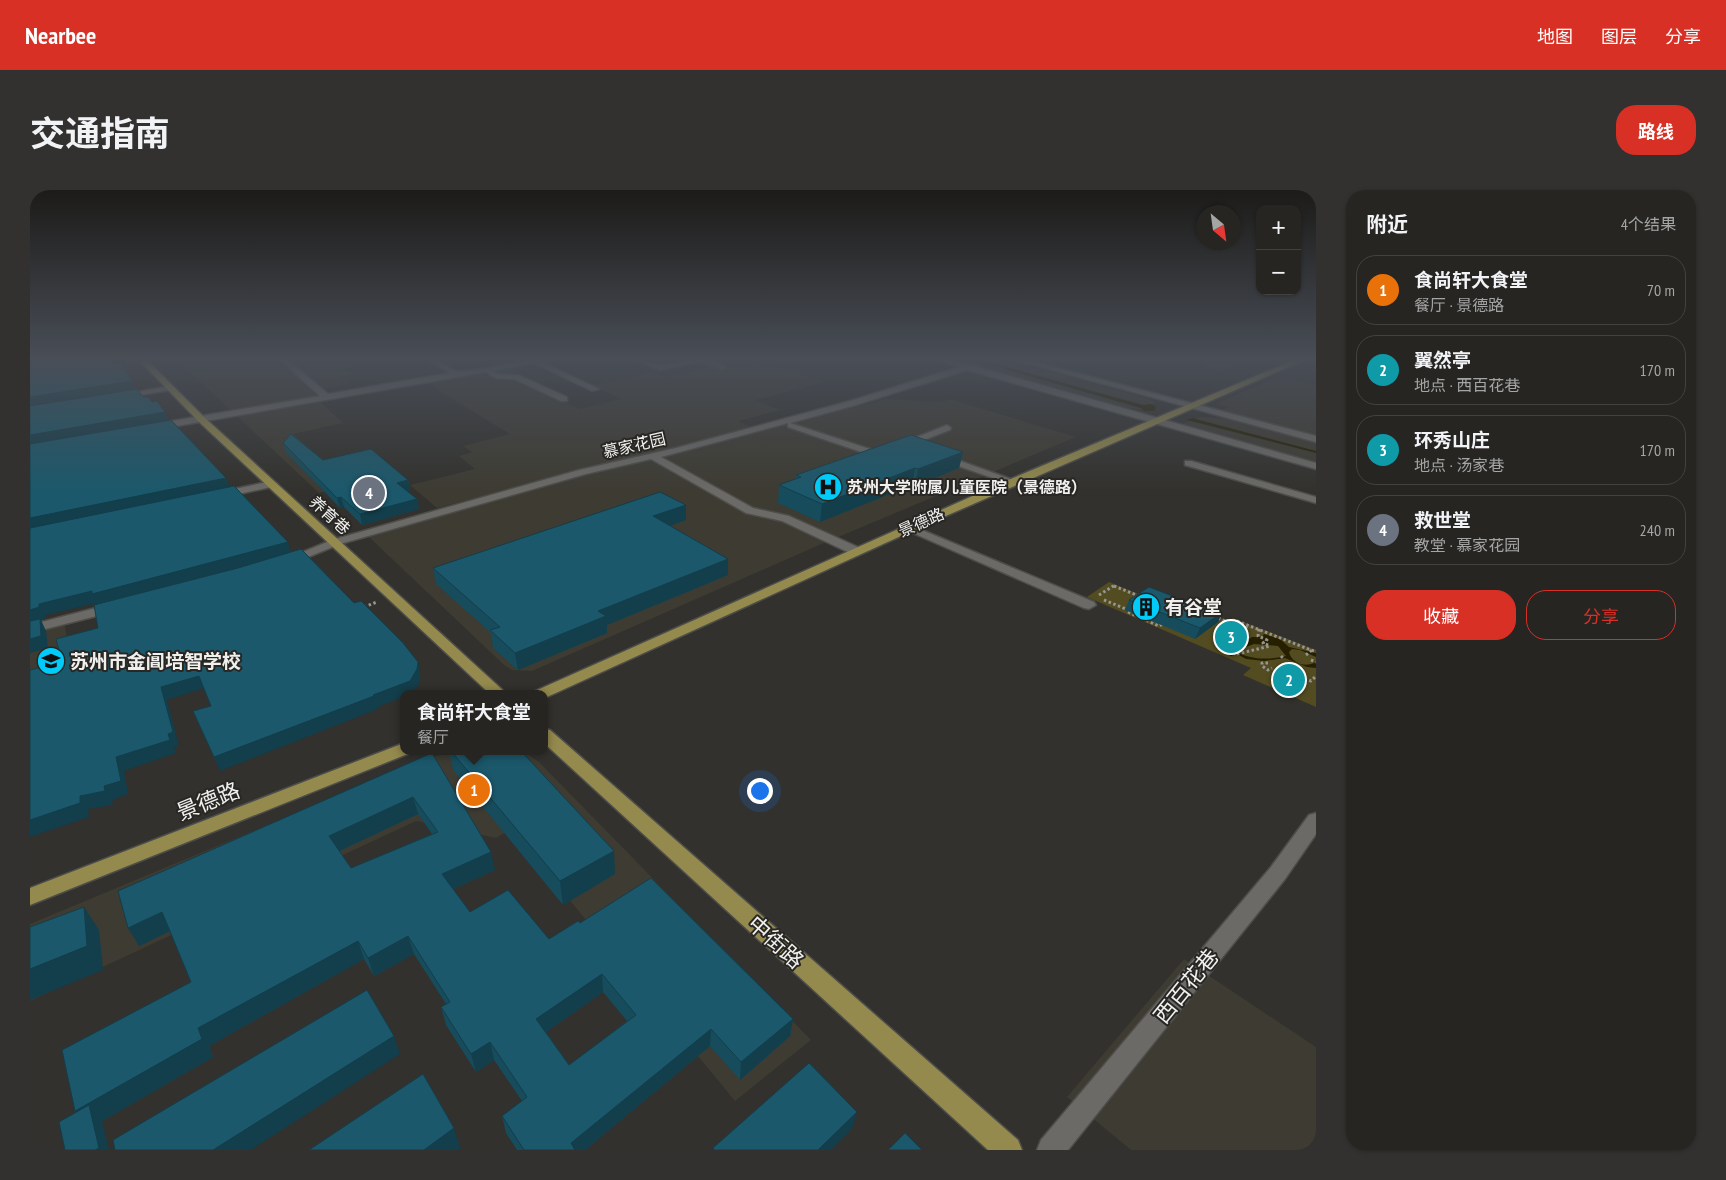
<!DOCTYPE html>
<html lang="zh">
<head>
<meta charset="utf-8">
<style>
  body { margin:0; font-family:"PT Sans Narrow","Noto Sans SC",sans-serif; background:#32312f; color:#f1f3f6 }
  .controls { position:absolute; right:15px; top:15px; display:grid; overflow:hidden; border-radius:10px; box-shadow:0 1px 4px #0004 }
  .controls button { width:45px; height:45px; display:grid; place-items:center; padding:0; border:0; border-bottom:1px solid #424240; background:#262522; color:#f1f3f6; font:25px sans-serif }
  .compass { position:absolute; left:1166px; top:15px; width:45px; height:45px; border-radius:50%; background:#262522; box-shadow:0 1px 4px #0004; rotate:151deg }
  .you { position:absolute; left:729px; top:600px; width:18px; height:18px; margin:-12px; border:4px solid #fff; border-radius:50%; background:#1a73e8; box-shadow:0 0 0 8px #1a73e833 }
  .badge { display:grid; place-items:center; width:32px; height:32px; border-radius:50%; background:#d93025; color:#fff; font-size:16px; font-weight:700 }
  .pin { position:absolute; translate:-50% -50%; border:2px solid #fff; box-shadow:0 1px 5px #0006 }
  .popup { position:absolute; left:370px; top:500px; width:148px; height:65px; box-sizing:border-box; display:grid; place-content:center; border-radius:10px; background:#262522; filter:drop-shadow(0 1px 4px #0005); font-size:16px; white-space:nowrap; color:#a4a5a5 }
  .popup b { font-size:19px; color:#f1f3f6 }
  .popup::after { content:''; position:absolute; left:50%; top:100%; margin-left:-10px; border:10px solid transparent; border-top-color:#262522 }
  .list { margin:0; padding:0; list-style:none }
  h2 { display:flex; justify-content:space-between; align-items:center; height:65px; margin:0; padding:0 20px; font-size:21px }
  h2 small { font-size:16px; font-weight:400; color:#a4a5a5 }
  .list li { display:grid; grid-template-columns:32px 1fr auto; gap:15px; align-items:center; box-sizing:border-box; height:70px; margin:0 10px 10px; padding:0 10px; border:1px solid #424240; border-radius:20px }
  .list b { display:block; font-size:19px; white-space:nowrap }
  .list p { margin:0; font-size:16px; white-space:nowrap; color:#a4a5a5 }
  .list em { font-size:16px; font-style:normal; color:#a4a5a5 }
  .actions { display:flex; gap:10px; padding:15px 20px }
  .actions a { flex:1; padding:11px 0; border:1px solid #d93025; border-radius:20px; text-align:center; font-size:18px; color:#d93025 }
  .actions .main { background:#d93025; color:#fff }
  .map { position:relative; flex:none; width:1286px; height:960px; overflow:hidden; border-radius:20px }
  header { display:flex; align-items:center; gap:30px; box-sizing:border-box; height:70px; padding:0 25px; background:#d93025; color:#fff }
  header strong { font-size:24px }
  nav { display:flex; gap:28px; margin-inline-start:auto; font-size:18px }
  .intro { display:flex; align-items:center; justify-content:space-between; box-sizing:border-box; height:120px; padding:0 30px }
  h1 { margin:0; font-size:35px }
  .button { padding:12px 22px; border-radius:20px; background:#d93025; color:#fff; font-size:18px; font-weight:700 }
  main { display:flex; gap:30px; padding:0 30px }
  aside { flex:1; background:#262522; border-radius:20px; box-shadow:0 1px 4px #0004 }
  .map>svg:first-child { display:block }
  .built { fill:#3d3b32 }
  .green { fill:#544c21 }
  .water { fill:#262000; fill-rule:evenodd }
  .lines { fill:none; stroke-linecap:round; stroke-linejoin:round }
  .canal { fill:#262000; fill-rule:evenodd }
  .minor-casing { stroke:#4d4d4a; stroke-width:3 }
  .major-casing { stroke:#4d4d4a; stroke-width:3 }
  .path { stroke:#969592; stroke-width:3; stroke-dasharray:2.5 2.5; stroke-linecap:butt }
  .minor { fill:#6b6a66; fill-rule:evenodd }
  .major { fill:#948a4d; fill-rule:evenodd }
  .wall { fill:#174c5c; fill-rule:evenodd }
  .shaded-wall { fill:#133e4b }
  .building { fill:#1b586b; stroke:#133e4b; fill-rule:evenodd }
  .labels { text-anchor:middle; stroke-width:4; stroke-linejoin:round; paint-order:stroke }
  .far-street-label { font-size:16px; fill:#f0f0ee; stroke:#282724 }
  .far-poi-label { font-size:16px; font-weight:bold; fill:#f0f0ee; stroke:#282724; text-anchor:start }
  .poi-label { font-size:19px; font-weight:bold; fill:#f0f0ee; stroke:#282724; text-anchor:start }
  .near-street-label { font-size:22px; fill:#f0f0ee; stroke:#282724 }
</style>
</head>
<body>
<header>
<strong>Nearbee</strong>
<nav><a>地图</a><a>图层</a><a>分享</a></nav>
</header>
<div class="intro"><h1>交通指南</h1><a class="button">路线</a></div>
<main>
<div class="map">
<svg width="1286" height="960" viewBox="0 0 1286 960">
  <rect width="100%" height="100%" fill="#32312d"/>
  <!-- built -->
  <g class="built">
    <polygon points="145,168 324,168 334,175 315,178 323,184 310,187 319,194 292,199 303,209 289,211 313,233 263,244 299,276 367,283 289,303"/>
    <polygon points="911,168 971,168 1119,209 1125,213 1109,219 1092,218"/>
    <polygon points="1140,168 1226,168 1192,180"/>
    <polygon points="723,171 734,172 794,192 726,210 750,220 708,231 725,239 547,281 407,318 380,295 445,279 429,266 442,262 433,256 480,244 414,204 399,193 480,177 487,181 477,184 549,219 591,209 563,195 626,182 637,187 680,177 687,180"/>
    <polygon points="1247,187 1286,195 1286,246 1190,221 1198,217 1186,214"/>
    <polygon points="856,209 913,212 920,209 1046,247 794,353 502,481 482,480 474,475 339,347 495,301"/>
    <polygon points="1171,227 1204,229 1286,251 1286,274 1152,234"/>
    <polygon points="34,432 47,500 0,515 0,441"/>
    <polygon points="422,561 493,561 509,572 781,850 705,911 481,639 466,648 386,631 0,811 0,734 391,571"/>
    <polygon points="1154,769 1286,857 1286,960 1101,960 1037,907"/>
  </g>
  <!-- green -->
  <polygon class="green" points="1079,392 1150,421 1159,415 1198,431 1203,428 1286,460 1286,517 1213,485 1221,478 1057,407"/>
  <!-- water -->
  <g class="water">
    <polygon points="935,168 945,168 1120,217 1114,219"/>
    <polygon points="1162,228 1286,261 1286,263 1157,230"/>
    <path d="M1234 444 1250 449 1259 457 1286 463V467L1270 460 1262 459 1259 462C1262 474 1276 478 1286 472V478L1277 477 1255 468 1234 471 1216 469 1207 464 1201 466 1194 462 1208 458 1222 447H1232ZM1224 454 1248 456 1256 466C1239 470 1220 470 1205 461Z"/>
  </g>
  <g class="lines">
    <!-- canal -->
    <polygon class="canal" points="1120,214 1124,215 1126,218 1124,221 1114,221 1112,218 1114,215"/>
    <defs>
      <g id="minor">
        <path d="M248 168H256L298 204 420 183 395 168C409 168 419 182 431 181 463 180 493 168 525 168L512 172 569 199 562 201 504 173 462 181 469 184 488 185 537 207V211H531L484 189 465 188 456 182 124 240 120 237 124 234 290 206Z"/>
        <path d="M598 168C610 168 621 176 632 175 655 174 675 162 696 177L692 179 669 172 630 180Z"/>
        <polygon points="761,168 775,168 771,170"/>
        <polygon points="900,168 912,168 941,175 1286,273 1286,279 937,180 826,215 760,233 849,262 849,266 843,266 758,237 758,233 631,267 723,318 759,326 830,358 832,361 830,364 822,364 752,331 716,323 621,269 556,284 310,354 261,374 257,375 251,371 302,350 549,280 646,258 820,211 929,177"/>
        <polygon points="978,168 990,168 1286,246 1286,252"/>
        <polygon points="139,196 143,198 142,200 90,208 86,206"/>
        <polygon points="917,235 921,238 920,240 875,257 867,255"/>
        <polygon points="908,265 914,265 989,292 984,295 980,294 908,269"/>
        <polygon points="1155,271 1161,271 1286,307 1286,313 1155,275"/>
        <polygon points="242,291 247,294 246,296 190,308 185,305 190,302"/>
        <polygon points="880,335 1064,412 1066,415 1059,419 1054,418 876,340 874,338"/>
        <polygon points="85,413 90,414 92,417 90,420 0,443 0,435"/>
        <polygon points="1286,623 1286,644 1255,689 1038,960 1007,960 1011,950 1241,677 1279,625"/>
      </g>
      <g id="major">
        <polygon points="107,168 115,168 174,227 477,504 460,504 168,231"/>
        <polygon points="1269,168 1279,168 895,335 517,507 514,508 514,504 503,504 505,501 983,288"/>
        <polygon points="514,539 520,540 988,950 992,960 958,960 514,553"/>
        <polygon points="374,553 374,561 381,561 380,563 0,715 0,698"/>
      </g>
    </defs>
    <!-- minor casing -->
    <use href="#minor" class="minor-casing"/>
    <!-- major casing -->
    <use href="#major" class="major-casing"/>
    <!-- path -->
    <g class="path">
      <polyline points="1084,396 1109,406"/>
      <polyline points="1069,405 1085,395"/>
      <polyline points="1074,410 1096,419"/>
      <polyline points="334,417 347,412"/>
      <polyline points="1098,422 1129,436 1133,434"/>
      <polyline points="1188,428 1214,439 1218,436"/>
      <polyline points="1207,431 1286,462"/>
      <polyline points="1229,439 1228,446 1237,450 1233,453 1240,456"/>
      <polyline points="1207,464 1240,456"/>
      <polyline points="1276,465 1282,460"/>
      <polyline points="1251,466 1253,468"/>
      <polyline points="1281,470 1286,472"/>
      <polyline points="1238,473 1232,473 1232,476 1238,480 1242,478"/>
      <polyline points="1262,487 1264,484 1281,491 1286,486"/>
    </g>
    <!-- minor -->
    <use href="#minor" class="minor"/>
    <!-- major -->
    <use href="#major" class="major"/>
  </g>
  <!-- wall -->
  <g class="wall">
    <polygon points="253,253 293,270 378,290 380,300 377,301 387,309 389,319 332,335 314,317 310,318 256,262"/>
    <polygon points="933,262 929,278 885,296 882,295 790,332 748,313 749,295 766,289 766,285"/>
    <polygon points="656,315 656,330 639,336 698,385 577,435 577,443 488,480 463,458 461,443 406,394 403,378"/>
    <polygon points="1099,410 1158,412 1192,422 1188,432 1165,449 1095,420"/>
    <polygon points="419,561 491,561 585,684 533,715 423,580"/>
    <path d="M402 563 465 680 423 699 440 722 519 749 550 733 763 829 760 846 710 890 680 856 555 960H487L476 943 472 926 492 911 464 870 446 882 416 835 411 817 416 814 384 764 344 786 334 769 179 856 183 867 72 931 46 922 161 792 140 741 109 756ZM388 624 402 644 321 678 309 661ZM573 802 597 831 539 875 516 842Z"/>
  </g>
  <!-- shaded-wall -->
  <g class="shaded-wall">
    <polygon points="102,191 105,199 0,216 0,207"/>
    <polygon points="135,222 138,231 0,255 0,245"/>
    <polygon points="933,262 929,278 885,296 888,279"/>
    <polygon points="885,278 882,295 790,332 792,314"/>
    <polygon points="196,288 200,298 0,340 0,328"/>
    <polygon points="378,290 380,300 369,303 367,293"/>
    <polygon points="311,307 314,317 310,318 307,308"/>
    <polygon points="387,309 389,319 332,335 330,324"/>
    <polygon points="656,315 656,330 623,342 623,326"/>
    <polygon points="258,352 261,363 68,415 67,413 15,425 16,429 11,430 16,441 18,458 0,463 0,420 9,414"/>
    <polygon points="698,369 698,385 577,435 577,443 488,480 485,463 568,421"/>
    <polygon points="1192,422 1188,432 1165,449 1170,438"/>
    <polygon points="388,472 390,484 390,492 383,503 374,504 374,507 347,517 348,519 190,581 184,567 343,505"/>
    <polygon points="169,486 174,498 137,510 149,556 144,557 146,563 94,581 98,604 82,610 83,615 58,619 59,627 0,647 0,630 50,606 74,596 86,567 138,544 131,497"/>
    <polygon points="383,607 388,624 305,663 299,646"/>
    <polygon points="584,661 585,684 533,715 530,691"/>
    <polygon points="461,662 465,680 416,702 412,684"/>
    <polygon points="54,717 69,740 73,780 0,810 0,779"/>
    <polygon points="132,722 142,740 109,756 98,738"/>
    <polygon points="378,746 384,764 344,786 338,768"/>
    <polygon points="328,751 334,769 179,856 183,867 72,931 79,960 65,960 60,938 45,921 168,838"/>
    <polygon points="572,784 573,802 509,847 506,829"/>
    <polygon points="763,829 760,846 710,890 711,872"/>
    <polygon points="681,839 680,856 555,960 542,960 541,953"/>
    <polygon points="364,846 370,864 221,960 183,960"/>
    <polygon points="460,852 464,870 446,882 441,864"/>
    <polygon points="827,922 822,939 801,960 788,960"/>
    <polygon points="424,938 431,960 394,960"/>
  </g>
  <!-- building -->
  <g class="building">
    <polygon points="0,168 79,168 82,173 89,172 102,191 0,207"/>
    <polygon points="107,199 113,207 118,207 122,212 127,211 135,222 0,245 0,216"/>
    <polygon points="141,230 196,288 0,328 0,254"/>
    <polygon points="261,244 293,270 341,259 378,290 367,293 387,309 330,324 311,307 307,308 253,253"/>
    <polygon points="881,245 933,262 888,279 885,278 792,314 749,295 771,287 766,285"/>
    <polygon points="204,296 258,352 62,404 62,401 9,414 9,417 0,420 0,338"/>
    <polygon points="630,302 656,315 623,326 698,369 568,421 576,426 485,463 460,440 470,437 403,378"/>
    <polygon points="271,359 324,413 331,411 373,453 388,472 387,479 380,491 343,505 344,506 184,567 163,521 181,516 169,486 131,497 143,542 138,544 140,550 86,567 91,591 74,596 75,601 50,606 50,613 0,630 0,480 32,472 26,449 68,438 64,415 208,378"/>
    <polygon points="1119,397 1158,412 1162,410 1192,422 1170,438 1099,410"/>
    <polygon points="10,429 11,446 0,449 0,431"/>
    <polygon points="421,561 491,561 584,661 530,691"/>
    <path d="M402 563 461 662 412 684 440 722 478 700 519 749 548 731 550 733 621 688 763 829 711 872 681 839 541 953 545 960H494L472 926 497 907 460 852 441 864 411 817 420 812 378 746 338 768 328 751 168 838 172 849 45 921 32 860 161 792 132 722 98 738 88 701ZM383 607 408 642 321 678 299 646ZM572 784 606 825 539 875 506 829Z"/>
    <polygon points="54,717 57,756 0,779 0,737"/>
    <polygon points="337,800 364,846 183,960 85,960 83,950"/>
    <polygon points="779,873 827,922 788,960 684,960 683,958"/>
    <polygon points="393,884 424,938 394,960 279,960"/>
    <polygon points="59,915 69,958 65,960 35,960 29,932"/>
    <polygon points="875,943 892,960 858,960"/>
  </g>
  <!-- sky -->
  <linearGradient id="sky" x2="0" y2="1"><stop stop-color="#1c1b19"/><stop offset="0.56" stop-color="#494e57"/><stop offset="1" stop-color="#494e57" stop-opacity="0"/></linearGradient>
  <rect width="1286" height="302" fill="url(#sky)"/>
  <!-- icons -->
  <defs>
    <symbol id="hospital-disc" viewBox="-11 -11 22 22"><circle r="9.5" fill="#00cbf9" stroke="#282724"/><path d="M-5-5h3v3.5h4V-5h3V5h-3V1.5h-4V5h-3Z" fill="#111"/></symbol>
    <symbol id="building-disc" viewBox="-11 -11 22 22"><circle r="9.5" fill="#00cbf9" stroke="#282724"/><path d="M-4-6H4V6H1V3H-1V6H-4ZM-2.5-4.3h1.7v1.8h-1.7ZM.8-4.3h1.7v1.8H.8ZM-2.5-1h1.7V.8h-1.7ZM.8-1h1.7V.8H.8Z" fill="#111"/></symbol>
    <symbol id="school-disc" viewBox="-11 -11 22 22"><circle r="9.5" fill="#00cbf9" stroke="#282724"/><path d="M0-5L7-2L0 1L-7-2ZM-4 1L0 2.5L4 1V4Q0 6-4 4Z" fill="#111"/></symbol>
  </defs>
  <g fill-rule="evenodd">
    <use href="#hospital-disc" x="782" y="281" width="32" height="32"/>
    <use href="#building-disc" x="1100" y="401" width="32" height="32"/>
    <use href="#school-disc" x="5" y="455" width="32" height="32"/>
  </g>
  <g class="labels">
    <!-- far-street labels -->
    <g class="far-street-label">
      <text transform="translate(604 255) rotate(-13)" y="6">慕家花园</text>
      <text transform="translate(300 325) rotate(42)" y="6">养育巷</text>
      <text transform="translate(891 332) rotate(-24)" y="6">景德路</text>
    </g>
    <!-- far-poi labels -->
    <g class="far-poi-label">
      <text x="817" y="303">苏州大学附属儿童医院（景德路）</text>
    </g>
    <!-- poi labels -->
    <g class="poi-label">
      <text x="1135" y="424">有谷堂</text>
      <text x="40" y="478">苏州市金阊培智学校</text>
    </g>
    <!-- near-street labels -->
    <g class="near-street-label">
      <text transform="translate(178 611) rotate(-22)" y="8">景德路</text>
      <text transform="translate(746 752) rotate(42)" y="8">中街路</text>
      <text transform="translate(1156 796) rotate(-51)" y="8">西百花巷</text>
    </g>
  </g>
</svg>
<div class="controls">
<button>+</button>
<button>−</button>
</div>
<svg class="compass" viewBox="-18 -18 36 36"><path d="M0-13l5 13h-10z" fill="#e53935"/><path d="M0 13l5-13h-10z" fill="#a4a5a5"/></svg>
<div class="you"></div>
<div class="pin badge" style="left:444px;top:600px;background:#e8710a">1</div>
<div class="popup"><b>食尚轩大食堂</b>餐厅</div>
<div class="pin badge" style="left:1259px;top:490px;background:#0f9aa8">2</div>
<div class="pin badge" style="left:1201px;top:447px;background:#0f9aa8">3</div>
<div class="pin badge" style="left:339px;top:303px;background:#6b7280">4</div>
</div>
<aside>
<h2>附近<small>4个结果</small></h2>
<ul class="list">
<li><span class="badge" style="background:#e8710a">1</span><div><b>食尚轩大食堂</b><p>餐厅 · 景德路</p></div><em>70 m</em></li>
<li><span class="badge" style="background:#0f9aa8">2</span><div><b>翼然亭</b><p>地点 · 西百花巷</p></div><em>170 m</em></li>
<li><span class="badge" style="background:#0f9aa8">3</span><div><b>环秀山庄</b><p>地点 · 汤家巷</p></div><em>170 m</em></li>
<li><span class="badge" style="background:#6b7280">4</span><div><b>救世堂</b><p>教堂 · 慕家花园</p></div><em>240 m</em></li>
</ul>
<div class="actions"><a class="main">收藏</a><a>分享</a></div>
</aside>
</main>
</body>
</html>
